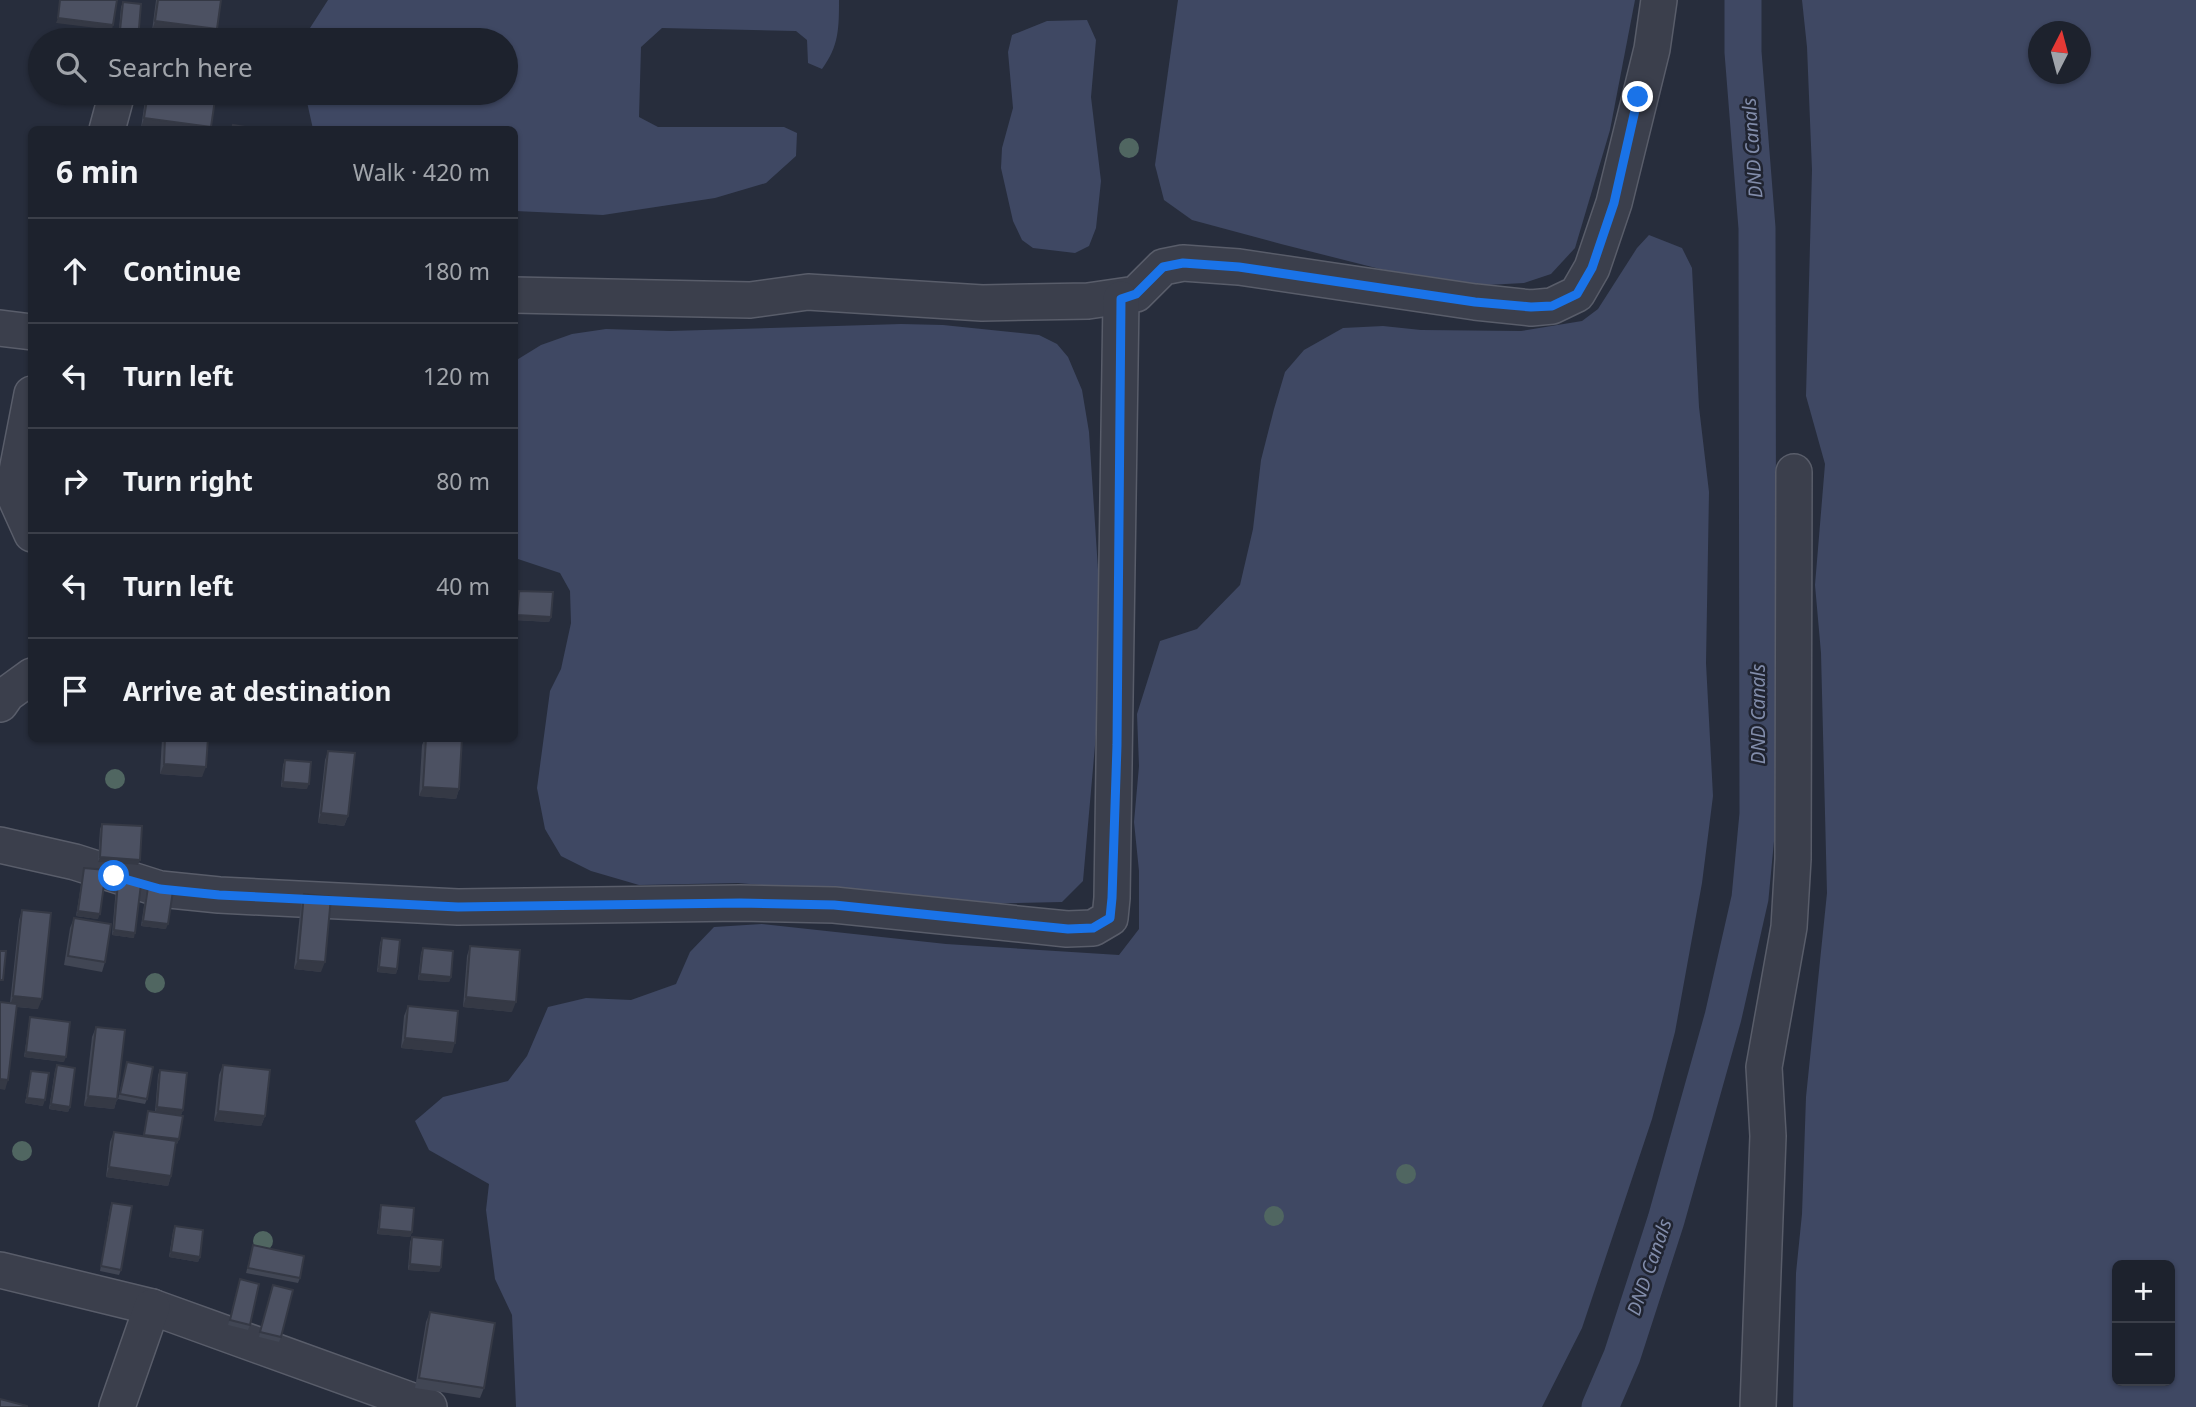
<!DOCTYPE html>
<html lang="en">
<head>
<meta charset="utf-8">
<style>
  body { margin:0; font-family:"Noto Sans",sans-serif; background:#2a2f39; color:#f1f3f6 }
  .controls { position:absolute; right:21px; bottom:21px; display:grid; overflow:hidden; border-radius:10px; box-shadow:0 2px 5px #0004 }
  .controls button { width:63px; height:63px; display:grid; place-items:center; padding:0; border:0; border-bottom:2px solid #3b3f49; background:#1d222d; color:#f1f3f6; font:35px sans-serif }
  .compass { position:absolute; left:2028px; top:21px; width:63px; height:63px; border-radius:50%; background:#1d222d; box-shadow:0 2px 5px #0004; rotate:6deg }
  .stop { position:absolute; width:21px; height:21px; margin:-16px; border:5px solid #1a73e8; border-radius:50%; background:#fff }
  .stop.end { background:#1a73e8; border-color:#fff; box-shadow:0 2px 7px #0008 }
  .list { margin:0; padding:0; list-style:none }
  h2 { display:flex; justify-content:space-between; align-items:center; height:91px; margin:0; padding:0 28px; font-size:30px }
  h2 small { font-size:23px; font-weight:400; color:#a0a4aa }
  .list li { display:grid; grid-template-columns:46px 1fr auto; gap:21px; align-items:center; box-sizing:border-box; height:105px; padding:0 28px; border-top:2px solid #3b3f49 }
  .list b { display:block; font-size:26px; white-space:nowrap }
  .list em { font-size:23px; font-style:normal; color:#a0a4aa }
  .icon { flex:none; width:38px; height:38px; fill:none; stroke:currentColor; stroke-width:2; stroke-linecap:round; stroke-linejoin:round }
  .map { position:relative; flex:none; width:2196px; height:1407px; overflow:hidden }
  .search { position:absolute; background:#1d222d; box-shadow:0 2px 5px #0004; left:28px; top:28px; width:490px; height:77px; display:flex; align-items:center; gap:18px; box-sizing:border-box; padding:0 24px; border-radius:38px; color:#a0a4aa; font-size:26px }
  .panel { position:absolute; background:#1d222d; box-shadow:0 2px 5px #0004; left:28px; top:126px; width:490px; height:616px; border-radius:10px }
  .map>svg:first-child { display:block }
  .water { fill:#3f4863; fill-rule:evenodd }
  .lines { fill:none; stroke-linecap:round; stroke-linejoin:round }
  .canal { stroke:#3f4863; stroke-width:37 }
  .minor-casing { stroke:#595d6a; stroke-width:38 }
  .minor { stroke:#3b3f4c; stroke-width:35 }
  .tree { fill:#506661 }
  .wall { fill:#414654 }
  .shaded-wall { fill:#353945 }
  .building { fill:#4c5162; stroke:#353945; stroke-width:2 }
  .route { stroke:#1a73e8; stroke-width:9 }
  .labels { text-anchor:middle; stroke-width:5; stroke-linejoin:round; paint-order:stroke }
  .water-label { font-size:19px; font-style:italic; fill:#828dab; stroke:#202431 }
</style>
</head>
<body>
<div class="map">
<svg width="2196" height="1407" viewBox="0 0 2196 1407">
  <rect width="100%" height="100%" fill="#272d3c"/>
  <!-- water -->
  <g class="water">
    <path d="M328 0H839C839 28 839 46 822 69L808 63 807 40 796 31 662 28 641 47 639 117 658 127H784L797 133 796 156 766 183 715 198 603 215 515 211 514 130 313 129 305 93H506V40H308L310 28Z"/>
    <polygon points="1178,0 1635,0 1610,130 1575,248 1551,274 1524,283 1487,285 1451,283 1380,269 1281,244 1192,220 1164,200 1155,165"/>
    <path d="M1802 0H2196V1407H1793L1796 1273 1802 1214 1806 1097 1827 893 1821 653 1815 585 1825 464 1806 396 1812 170 1807 47ZM2038 32H2080V74H2038ZM2170 1265V1381H2117V1265Z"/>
    <polygon points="1087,20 1096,40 1091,97 1101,181 1096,228 1089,246 1075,253 1033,248 1022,240 1013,221 1001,168 1002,148 1013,108 1008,52 1012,35 1047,21"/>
    <polygon points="1649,235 1682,248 1692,268 1699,407 1709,492 1706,663 1713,796 1702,883 1675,1032 1652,1119 1582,1328 1542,1407 516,1407 512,1315 495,1279 486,1210 489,1184 429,1150 415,1121 443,1097 508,1081 527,1056 548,1007 586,998 631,1000 676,984 690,952 714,927 762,924 946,944 1119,955 1139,929 1139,871 1134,822 1139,766 1137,714 1160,641 1197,629 1240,585 1253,529 1261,460 1274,409 1285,372 1304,350 1343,328 1383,326 1421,330 1521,331 1582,321 1598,309 1637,248"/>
    <polygon points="901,324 943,325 1039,335 1057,344 1068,357 1082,390 1089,432 1100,600 1101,678 1083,881 1062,902 979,904 738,883 639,885 591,871 561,856 545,829 537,788 550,691 561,669 571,623 570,591 560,573 515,558 515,361 541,345 572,334 606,329 670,331"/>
  </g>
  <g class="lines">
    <!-- canal -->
    <polyline class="canal" points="1600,1407 1622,1356 1666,1220 1723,1017 1750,898 1758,814 1757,228 1743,52 1743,0"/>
    <defs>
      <g id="minor">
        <polyline points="107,130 117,93"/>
        <polyline points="514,295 750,300 808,292 982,303 1088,301 1136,294 1163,267 1183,263 1239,267 1475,302 1531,308 1552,306 1577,294 1592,268 1614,203 1652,49 1659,0"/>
        <polyline points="0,328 32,332"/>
        <polyline points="32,394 13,492 32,534"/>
        <polyline points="0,704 7,694 32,676"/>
        <polyline points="0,845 75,862 160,889 219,895 458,907 740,903 834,905 1067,929 1093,928 1110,918 1112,898 1121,299"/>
        <polyline points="0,1270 152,1307 429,1407"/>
        <polyline points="117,1407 152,1307"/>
        <polyline points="1758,1407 1768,1136 1764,1067 1789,927 1793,859 1794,472"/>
      </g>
    </defs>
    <!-- minor casing -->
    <use href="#minor" class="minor-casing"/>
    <!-- minor -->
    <use href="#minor" class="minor"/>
  </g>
  <!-- trees -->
  <g class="tree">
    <circle cx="1129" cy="148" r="10"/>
    <circle cx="115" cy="779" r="10"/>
    <circle cx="155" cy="983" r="10"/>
    <circle cx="22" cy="1151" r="10"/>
    <circle cx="1406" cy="1174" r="10"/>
    <circle cx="1274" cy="1216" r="10"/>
    <circle cx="263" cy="1241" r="10"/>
  </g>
  <!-- wall -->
  <g class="wall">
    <polygon points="156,0 221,0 213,39 152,31"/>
    <polygon points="123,2 138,40 118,40 121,7"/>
    <polygon points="146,93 216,93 210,130 154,130 141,128"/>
    <polygon points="519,591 551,617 549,622 515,620 517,596"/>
    <polygon points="162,738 208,738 202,777 160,774"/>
    <polygon points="425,738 462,738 459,789 456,799 419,796 422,745"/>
    <polygon points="328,751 348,816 344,826 318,823 325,760"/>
    <polygon points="285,760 307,789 281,787 283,765"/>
    <polygon points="102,824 138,865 98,862 100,829"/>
    <polygon points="84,868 98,919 76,916 83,873"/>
    <polygon points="118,882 134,938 112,935 116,887"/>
    <polygon points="148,887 166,929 141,926 146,892"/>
    <polygon points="304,894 321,972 294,969 301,904"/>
    <polygon points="22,910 38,1009 17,1007 5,1090 10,1003 19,920"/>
    <polygon points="74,918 105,962 102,972 64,965 70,928"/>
    <polygon points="382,938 397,969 396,974 377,972 380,943"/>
    <polygon points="470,946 512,1012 463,1007 467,956"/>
    <polygon points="423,948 451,977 449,982 418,980 421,953"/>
    <polygon points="408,1006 452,1053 401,1048 404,1016"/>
    <polygon points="30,1017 64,1062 24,1057 29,1022"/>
    <polygon points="96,1027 117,1099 114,1109 84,1106 92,1037"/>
    <polygon points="127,1062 147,1099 145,1104 118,1099"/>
    <polygon points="57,1065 70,1107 68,1112 49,1109 55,1070"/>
    <polygon points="223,1065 265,1116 261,1126 214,1121 219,1075"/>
    <polygon points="160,1070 183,1110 181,1115 179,1139 177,1144 175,1144 171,1176 168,1186 106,1177 110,1142 114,1132 143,1136 148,1111 155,1112 158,1075"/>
    <polygon points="31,1071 43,1106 25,1103 30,1076"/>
    <polygon points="112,1203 121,1270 119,1275 100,1271 110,1208"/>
    <polygon points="381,1205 412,1232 410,1237 377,1234 380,1210"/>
    <polygon points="175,1226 200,1257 198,1262 169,1257 173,1231"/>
    <polygon points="412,1237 441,1267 439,1272 408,1270 410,1242"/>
    <polygon points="253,1245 300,1278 298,1283 246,1273"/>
    <polygon points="240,1279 250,1325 248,1330 228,1325"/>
    <polygon points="271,1290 281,1337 279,1342 259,1337"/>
    <polygon points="430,1312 484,1388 480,1398 415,1388 426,1322"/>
  </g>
  <!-- shaded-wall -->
  <g class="shaded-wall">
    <polygon points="58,18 113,25 112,30 56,23"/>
    <polygon points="155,21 217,29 213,39 152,31"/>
    <polygon points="235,93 276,93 290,94 286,104 233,98"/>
    <polygon points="144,118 211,127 210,130 154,130 141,128"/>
    <polygon points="517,615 551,617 549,622 515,620"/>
    <polygon points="164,764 206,767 202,777 160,774"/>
    <polygon points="283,782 309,784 307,789 281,787"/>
    <polygon points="423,787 459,789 456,799 419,796"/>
    <polygon points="321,813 348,816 344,826 318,823"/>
    <polygon points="100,857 140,860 138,865 98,862"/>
    <polygon points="78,911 100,914 98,919 76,916"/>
    <polygon points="143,921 168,924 166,929 141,926"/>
    <polygon points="114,930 135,933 134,938 112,935"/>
    <polygon points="298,960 325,962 321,972 294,969"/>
    <polygon points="379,967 397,969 396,974 377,972"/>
    <polygon points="420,974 451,977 449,982 418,980"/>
    <polygon points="13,996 42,999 38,1009 10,1006"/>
    <polygon points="466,997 516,1002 512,1012 463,1007"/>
    <polygon points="405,1038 455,1043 452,1053 401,1048"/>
    <polygon points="26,1052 66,1057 64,1062 24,1057"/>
    <polygon points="0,1079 8,1080 5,1090 0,1089"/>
    <polygon points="88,1096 117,1099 114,1109 84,1106"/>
    <polygon points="27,1098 45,1100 43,1106 25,1103"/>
    <polygon points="51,1104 70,1107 68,1112 49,1109"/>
    <polygon points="157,1107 183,1110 181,1115 155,1113"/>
    <polygon points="218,1111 265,1116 261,1126 214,1121"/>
    <polygon points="144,1135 179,1139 177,1144 142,1140"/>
    <polygon points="109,1167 171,1176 168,1186 106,1177"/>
    <polygon points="379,1229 412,1232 410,1237 377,1234"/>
    <polygon points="171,1252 200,1257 198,1262 169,1257"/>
    <polygon points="410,1264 441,1267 439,1272 408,1270"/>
  </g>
  <!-- building -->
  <g class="building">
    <polygon points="60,0 117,0 113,25 58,18"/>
    <polygon points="158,0 221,0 217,29 155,21"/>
    <polygon points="123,2 141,4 138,40 119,40"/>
    <polygon points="62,33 110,40 61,40"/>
    <polygon points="148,93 216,93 211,127 144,118"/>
    <polygon points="233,125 264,130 232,130"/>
    <polygon points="519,591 553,592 551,617 517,615"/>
    <polygon points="165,738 208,738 206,767 164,764"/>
    <polygon points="426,738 462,738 459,789 423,787"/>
    <polygon points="328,751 355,753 348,816 321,813"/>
    <polygon points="285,760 311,762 309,784 283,782"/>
    <polygon points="102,824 142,826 140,860 100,857"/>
    <polygon points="84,868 106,870 100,914 78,911"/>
    <polygon points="118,882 141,884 135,933 114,930"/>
    <polygon points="148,887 173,891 168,924 143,921"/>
    <polygon points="304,894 331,897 325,962 298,960"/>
    <polygon points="22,910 51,913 42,999 13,996"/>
    <polygon points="74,918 111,924 105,962 68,956"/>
    <polygon points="382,938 400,940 397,969 379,967"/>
    <polygon points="470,946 520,950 516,1002 466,997"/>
    <polygon points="423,948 453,951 451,977 420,974"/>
    <polygon points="0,951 6,951 3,980 0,980"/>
    <polygon points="0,1002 17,1004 8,1080 0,1079"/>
    <polygon points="408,1006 458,1011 455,1043 405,1038"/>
    <polygon points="30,1017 70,1022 66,1057 26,1052"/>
    <polygon points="96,1027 125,1030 117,1099 88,1096"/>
    <polygon points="127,1062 153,1067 147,1099 120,1094"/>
    <polygon points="57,1065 75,1068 70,1107 51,1104"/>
    <polygon points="223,1065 270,1070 265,1116 218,1111"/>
    <polygon points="160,1070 187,1073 183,1110 157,1107"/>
    <polygon points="31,1071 49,1073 45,1100 27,1098"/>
    <polygon points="148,1111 183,1116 179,1139 144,1135"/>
    <polygon points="114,1132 176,1141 171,1176 109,1167"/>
    <polygon points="112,1203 132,1206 121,1270 101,1266"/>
    <polygon points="381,1205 414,1208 412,1232 379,1229"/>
    <polygon points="175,1226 203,1230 200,1257 171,1252"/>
    <polygon points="412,1237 443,1240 441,1267 410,1264"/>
    <polygon points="253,1245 304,1256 300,1278 248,1268"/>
    <polygon points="240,1279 259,1284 250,1325 230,1320"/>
    <polygon points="273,1285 293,1290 281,1337 260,1332"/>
    <polygon points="430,1312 495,1323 484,1388 419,1378"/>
    <polygon points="0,1399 27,1406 27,1407 0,1407"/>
  </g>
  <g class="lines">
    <!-- route -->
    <polyline class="route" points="114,876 160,889 219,895 458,907 740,903 834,905 1068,929 1093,928 1110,918 1112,898 1117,745 1121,299 1136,294 1163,267 1183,263 1239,267 1475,302 1531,307 1552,306 1577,294 1592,268 1614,203 1638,97"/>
  </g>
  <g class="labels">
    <!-- water labels -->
    <g class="water-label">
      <text transform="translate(1752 148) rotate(-94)" y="7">DND Canals</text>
      <text transform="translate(1758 714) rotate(-90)" y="7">DND Canals</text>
      <text transform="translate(1649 1267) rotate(-71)" y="7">DND Canals</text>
    </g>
  </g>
</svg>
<div class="controls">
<button>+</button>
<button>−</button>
</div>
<svg class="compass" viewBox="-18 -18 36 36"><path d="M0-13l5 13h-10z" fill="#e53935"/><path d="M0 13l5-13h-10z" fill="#a0a4aa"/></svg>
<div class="stop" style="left:114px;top:876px"></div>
<div class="stop end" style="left:1638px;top:97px"></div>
<div class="search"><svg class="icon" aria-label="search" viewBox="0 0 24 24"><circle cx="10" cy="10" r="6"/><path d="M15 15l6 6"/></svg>Search here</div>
<section class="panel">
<h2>6 min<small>Walk · 420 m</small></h2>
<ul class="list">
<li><svg class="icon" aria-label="ahead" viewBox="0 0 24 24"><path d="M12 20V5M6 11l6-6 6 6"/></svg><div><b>Continue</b></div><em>180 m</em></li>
<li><svg class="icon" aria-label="left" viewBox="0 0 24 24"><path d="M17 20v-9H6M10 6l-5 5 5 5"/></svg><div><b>Turn left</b></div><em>120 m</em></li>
<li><svg class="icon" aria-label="right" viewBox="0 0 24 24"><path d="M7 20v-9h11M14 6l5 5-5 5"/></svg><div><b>Turn right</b></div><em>80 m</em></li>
<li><svg class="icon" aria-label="left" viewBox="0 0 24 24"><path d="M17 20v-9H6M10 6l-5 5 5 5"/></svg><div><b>Turn left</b></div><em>40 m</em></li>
<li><svg class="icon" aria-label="arrive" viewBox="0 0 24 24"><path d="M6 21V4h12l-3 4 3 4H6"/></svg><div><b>Arrive at destination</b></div></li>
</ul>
</section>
</div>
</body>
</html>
